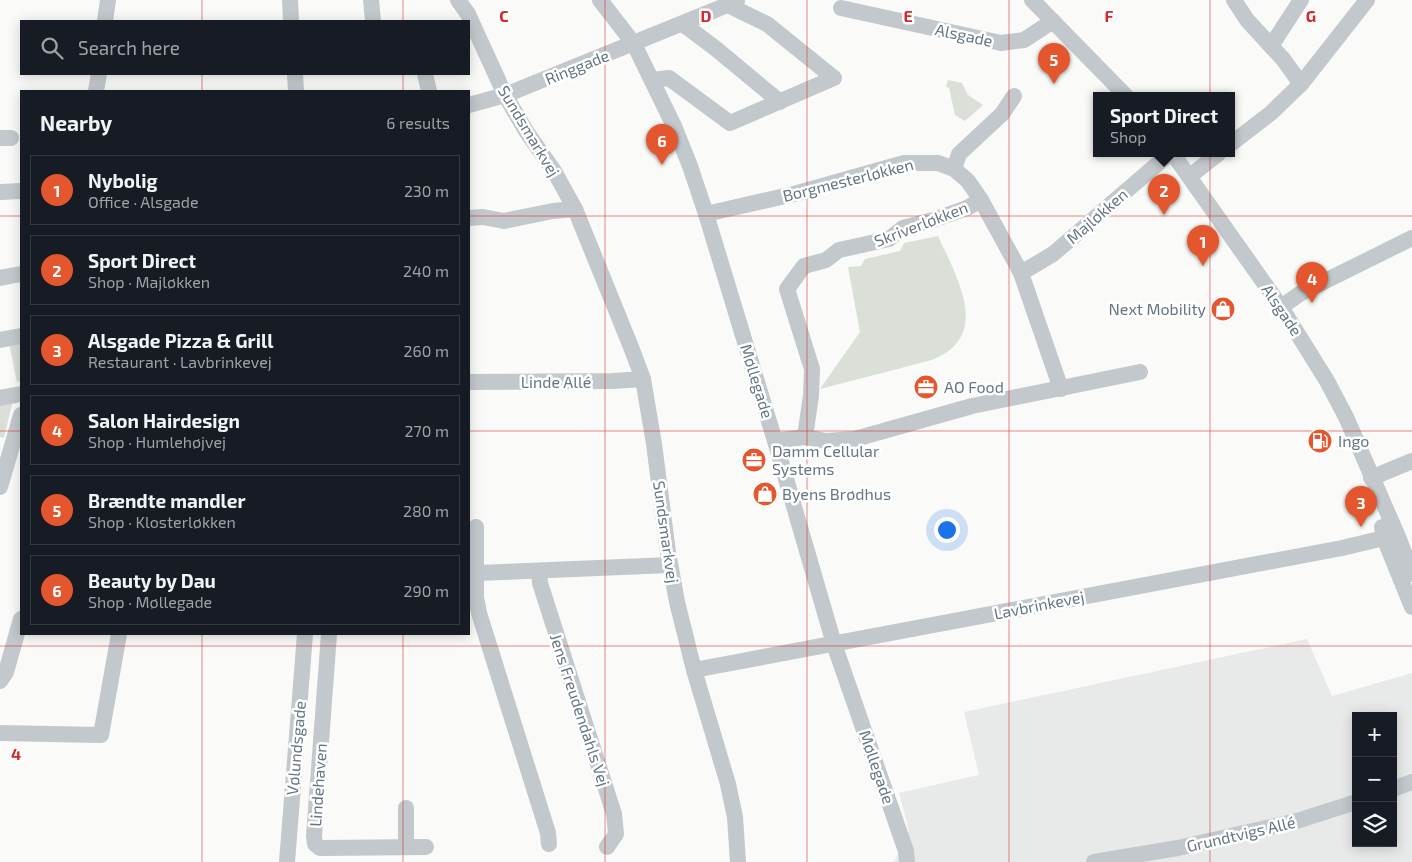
<!DOCTYPE html>
<html lang="en">
<head>
<meta charset="utf-8">
<style>
  body { margin:0; font-family:"Exo 2",sans-serif; background:#20242c; color:#f1f3f6 }
  .controls { position:absolute; right:15px; bottom:15px; display:grid; overflow:hidden; border-radius:0px; box-shadow:0 2px 12px #0003 }
  .controls button { width:45px; height:45px; display:grid; place-items:center; padding:0; border:0; border-bottom:1px solid #363941; background:#171b24; color:#f1f3f6; font:25px sans-serif }
  .you { position:absolute; left:946px; top:529px; width:18px; height:18px; margin:-12px; border:4px solid #fff; border-radius:50%; background:#1a73e8; box-shadow:0 0 0 8px #1a73e833 }
  .badge { display:grid; place-items:center; width:32px; height:32px; border-radius:50%; background:#e4572e; color:#fff; font-size:16px; font-weight:700 }
  .pin { position:absolute; translate:-50% -41px; filter:drop-shadow(0 1px 2px #0008) }
  .pin::after { content:''; position:absolute; top:26px; width:18px; height:15px; background:inherit; clip-path:polygon(0 0,100% 0,50% 100%) }
  .popup { position:absolute; left:1093px; top:92px; width:142px; height:65px; box-sizing:border-box; display:grid; place-content:center; border-radius:0px; background:#171b24; filter:drop-shadow(0 1px 4px #0005); font-size:16px; white-space:nowrap; color:#9ea1a6 }
  .popup b { font-size:19px; color:#f1f3f6 }
  .popup::after { content:''; position:absolute; left:50%; top:100%; margin-left:-10px; border:10px solid transparent; border-top-color:#171b24 }
  .list { margin:0; padding:0; list-style:none }
  h2 { display:flex; justify-content:space-between; align-items:center; height:65px; margin:0; padding:0 20px; font-size:21px }
  h2 small { font-size:16px; font-weight:400; color:#9ea1a6 }
  .list li { display:grid; grid-template-columns:32px 1fr auto; gap:15px; align-items:center; box-sizing:border-box; height:70px; margin:0 10px 10px; padding:0 10px; border:1px solid #363941; border-radius:0px }
  .list b { display:block; font-size:19px; white-space:nowrap }
  .list p { margin:0; font-size:16px; white-space:nowrap; color:#9ea1a6 }
  .list em { font-size:16px; font-style:normal; color:#9ea1a6 }
  .icon { flex:none; width:28px; height:28px; fill:none; stroke:currentColor; stroke-width:2; stroke-linecap:round; stroke-linejoin:round }
  .map { position:relative; flex:none; width:1412px; height:862px; overflow:hidden }
  .search { position:absolute; background:#171b24; box-shadow:0 2px 12px #0003; left:20px; top:20px; width:450px; height:55px; display:flex; align-items:center; gap:12px; box-sizing:border-box; padding:0 18px; border-radius:0px; color:#9ea1a6; font-size:19px }
  .panel { position:absolute; background:#171b24; box-shadow:0 2px 12px #0003; left:20px; top:90px; width:450px; height:545px; border-radius:0px }
  .map>svg:first-child { display:block }
  .built { fill:#e8e9e9; fill-rule:evenodd }
  .green { fill:#dadfd7 }
  .lines { fill:none; stroke-linecap:round; stroke-linejoin:round }
  .minor { stroke:#c3c8cc; stroke-width:16 }
  .grid { fill:none; stroke:#d62828; stroke-width:1; stroke-opacity:0.55 }
  .labels { text-anchor:middle; stroke-width:5; stroke-linejoin:round; paint-order:stroke }
  .street-label { font-size:16px; fill:#657683; stroke:#fff }
  .poi-label { font-size:16px; fill:#657683; stroke:#fff; text-anchor:start }
  .grid-label { font-size:16px; text-anchor:middle; font-weight:bold; fill:#d62828; stroke:#fff; stroke-width:5; stroke-linejoin:round; paint-order:stroke }
</style>
</head>
<body>
<div class="map">
<svg width="1412" height="862" viewBox="0 0 1412 862">
  <rect width="100%" height="100%" fill="#fafaf8"/>
  <!-- built -->
  <path class="built" d="M1307 639 1332 696 1412 673V862H894L909 831 899 793 979 775 964 712ZM1356 716H1393V843H1356Z"/>
  <!-- green -->
  <g class="green">
    <polygon points="948,80 962,83 968,95 983,105 965,121 955,115 949,88 946,87"/>
    <path d="M938 236C956 276 993 336 932 360L820 389 860 332 848 267 861 266 865 259 900 251 904 243Z"/>
    <polygon points="21,340 21,378 20,381 17,382 9,343"/>
    <polygon points="0,402 11,402 12,404 4,438 0,437"/>
  </g>
  <g class="lines">
    <!-- minor -->
    <g class="minor">
      <polyline points="290,0 291,21"/>
      <polyline points="371,0 373,21"/>
      <polyline points="458,0 468,14 505,95 526,131 554,171 575,209 631,347 643,379 654,444 668,552 677,602 694,670 728,784 735,817 738,862"/>
      <polyline points="600,0 634,44 674,126 690,166 706,214 775,441 834,644 906,851 907,862"/>
      <polyline points="1032,0 1126,96"/>
      <polyline points="1234,0 1247,20 1283,59 1301,84"/>
      <polyline points="841,8 1001,43 1024,40 1053,21"/>
      <polyline points="105,21 108,0"/>
      <polyline points="683,24 715,48 780,102"/>
      <polyline points="1271,46 1301,0"/>
      <polyline points="295,74 296,91"/>
      <polyline points="425,74 429,91"/>
      <polyline points="652,80 669,78 730,123 834,78 767,24 728,5"/>
      <polyline points="96,91 99,74"/>
      <polyline points="469,105 505,95 737,1"/>
      <polyline points="0,138 11,138"/>
      <polyline points="1232,143 1271,113 1301,84 1367,0"/>
      <polyline points="1173,154 1281,307 1327,381 1346,417 1399,539 1412,574"/>
      <polyline points="954,169 959,154 1002,114 1014,96"/>
      <polyline points="1190,176 1218,154"/>
      <polyline points="0,192 21,191"/>
      <polyline points="706,214 794,194 904,163 938,163 954,169 968,181 981,200 1021,273 1061,389"/>
      <polyline points="469,218 483,217 504,221 553,211 575,209"/>
      <polyline points="1021,273 1053,254 1169,154"/>
      <polyline points="0,278 21,274"/>
      <polyline points="1281,307 1301,293 1412,238"/>
      <polyline points="0,340 21,336"/>
      <polyline points="469,382 613,381 643,379"/>
      <polyline points="0,398 21,394"/>
      <polyline points="805,437 811,395 812,369 787,289 804,266 826,260 839,250 889,239 903,228 933,220 967,208 981,200"/>
      <polyline points="775,441 805,437 826,441 855,439 972,406 1140,372"/>
      <polyline points="1371,478 1412,461"/>
      <polyline points="0,487 21,415"/>
      <polyline points="476,527 476,597 479,613 548,833 549,844"/>
      <polyline points="1382,527 1384,538 1412,607"/>
      <polyline points="539,571 540,583 614,814 616,834 607,847"/>
      <polyline points="477,573 670,565"/>
      <polyline points="329,634 314,836 315,844 320,848 426,847"/>
      <polyline points="694,670 1342,548 1384,538"/>
      <polyline points="0,681 6,672 21,619"/>
      <polyline points="0,733 101,735 119,634"/>
      <polyline points="1393,789 1412,782"/>
      <polyline points="406,847 406,808"/>
      <polyline points="287,862 305,634"/>
      <polyline points="1094,862 1178,848 1297,821 1356,802"/>
    </g>
  </g>
  <!-- grid -->
  <path class="grid" d="M202 0V21M403 0V21M605 0V862M807 0V862M1009 0V862M1210 0V862M202 74V91M403 74V91M0 216H21M469 216H1412M0 431H21M469 431H1412M202 634V862M403 634V862M0 646H1412"/>
  <!-- icons -->
  <defs>
    <symbol id="shop-disc" viewBox="-11 -11 22 22"><circle r="9.5" fill="#e4572e" stroke="#fff"/><path d="M-5-2.5h2.3a2.7 3.5 0 0 1 5.4 0H5L5.5 6h-11ZM-1.5-2.5h3a1.5 2.3 0 0 0-3 0Z" fill="#fff"/></symbol>
    <symbol id="office-disc" viewBox="-11 -11 22 22"><circle r="9.5" fill="#e4572e" stroke="#fff"/><path d="M-6-3h4V-5.5h4V-3h4V5H-6ZM-1-4.5V-3h2v-1.5ZM-6 0V1H6V0Z" fill="#fff"/></symbol>
    <symbol id="fuel-disc" viewBox="-11 -11 22 22"><circle r="9.5" fill="#e4572e" stroke="#fff"/><path d="M-5.5-6h7V0h2V4h1.3V-2.5L3-4.5l.8-.8L6-3V5H2.5V1h-1V6h-7ZM-4.2-4.7v3.2H.2V-4.7Z" fill="#fff"/></symbol>
  </defs>
  <g fill-rule="evenodd">
    <use href="#shop-disc" x="1209" y="295" width="28" height="28"/>
    <use href="#office-disc" x="912" y="373" width="28" height="28"/>
    <use href="#fuel-disc" x="1306" y="427" width="28" height="28"/>
    <use href="#office-disc" x="740" y="446" width="28" height="28"/>
    <use href="#shop-disc" x="751" y="480" width="28" height="28"/>
  </g>
  <g class="labels">
    <!-- street labels -->
    <g class="street-label">
      <text transform="translate(964 35) rotate(12)" y="6">Alsgade</text>
      <text transform="translate(577 67) rotate(-22)" y="6">Ringgade</text>
      <text transform="translate(529 131) rotate(59)" y="6">Sundsmarkvej</text>
      <text transform="translate(848 180) rotate(-14)" y="6">Borgmesterløkken</text>
      <text transform="translate(1097 216) rotate(-41)" y="6">Majløkken</text>
      <text transform="translate(921 224) rotate(-21)" y="6">Skriverløkken</text>
      <text transform="translate(1282 310) rotate(56)" y="6">Alsgade</text>
      <text transform="translate(757 381) rotate(73)" y="6">Møllegade</text>
      <text x="556" y="388">Linde Allé</text>
      <text transform="translate(666 532) rotate(82)" y="6">Sundsmarkvej</text>
      <text transform="translate(1039 605) rotate(-11)" y="6">Lavbrinkevej</text>
      <text transform="translate(580 710) rotate(72)" y="6">Jens Freudendahls Vej</text>
      <text transform="translate(296 748) rotate(-85)" y="6">Vølundsgade</text>
      <text transform="translate(877 767) rotate(71)" y="6">Møllegade</text>
      <text transform="translate(318 785) rotate(-86)" y="6">Lindehaven</text>
      <text transform="translate(1241 834) rotate(-13)" y="6">Grundtvigs Allé</text>
    </g>
    <!-- poi labels -->
    <g class="poi-label">
      <text x="1206" y="315" text-anchor="end">Next Mobility</text>
      <text x="944" y="393">AO Food</text>
      <text x="1338" y="447">Ingo</text>
      <text x="772" y="457">Damm Cellular<tspan x="772" dy="18">Systems</tspan></text>
      <text x="782" y="500">Byens Brødhus</text>
    </g>
  </g>
  <g class="grid-label">
    <text x="504" y="22">C</text>
    <text x="706" y="22">D</text>
    <text x="908" y="22">E</text>
    <text x="1109" y="22">F</text>
    <text x="1311" y="22">G</text>
    <text x="16" y="760">4</text>
  </g>
</svg>
<div class="controls">
<button>+</button>
<button>−</button>
<button><svg class="icon" aria-label="layers" viewBox="0 0 24 24"><path d="M12 4l9 5-9 5-9-5zM3 14l9 5 9-5"/></svg></button>
</div>
<div class="you"></div>
<div class="pin badge" style="left:1203px;top:266px">1</div>
<div class="pin badge" style="left:1164px;top:215px">2</div>
<div class="popup"><b>Sport Direct</b>Shop</div>
<div class="pin badge" style="left:1361px;top:527px">3</div>
<div class="pin badge" style="left:1312px;top:303px">4</div>
<div class="pin badge" style="left:1054px;top:84px">5</div>
<div class="pin badge" style="left:662px;top:165px">6</div>
<div class="search"><svg class="icon" aria-label="search" viewBox="0 0 24 24"><circle cx="10" cy="10" r="6"/><path d="M15 15l6 6"/></svg>Search here</div>
<section class="panel">
<h2>Nearby<small>6 results</small></h2>
<ul class="list">
<li><span class="badge">1</span><div><b>Nybolig</b><p>Office · Alsgade</p></div><em>230 m</em></li>
<li><span class="badge">2</span><div><b>Sport Direct</b><p>Shop · Majløkken</p></div><em>240 m</em></li>
<li><span class="badge">3</span><div><b>Alsgade Pizza &amp; Grill</b><p>Restaurant · Lavbrinkevej</p></div><em>260 m</em></li>
<li><span class="badge">4</span><div><b>Salon Hairdesign</b><p>Shop · Humlehøjvej</p></div><em>270 m</em></li>
<li><span class="badge">5</span><div><b>Brændte mandler</b><p>Shop · Klosterløkken</p></div><em>280 m</em></li>
<li><span class="badge">6</span><div><b>Beauty by Dau</b><p>Shop · Møllegade</p></div><em>290 m</em></li>
</ul>
</section>
</div>
</body>
</html>
